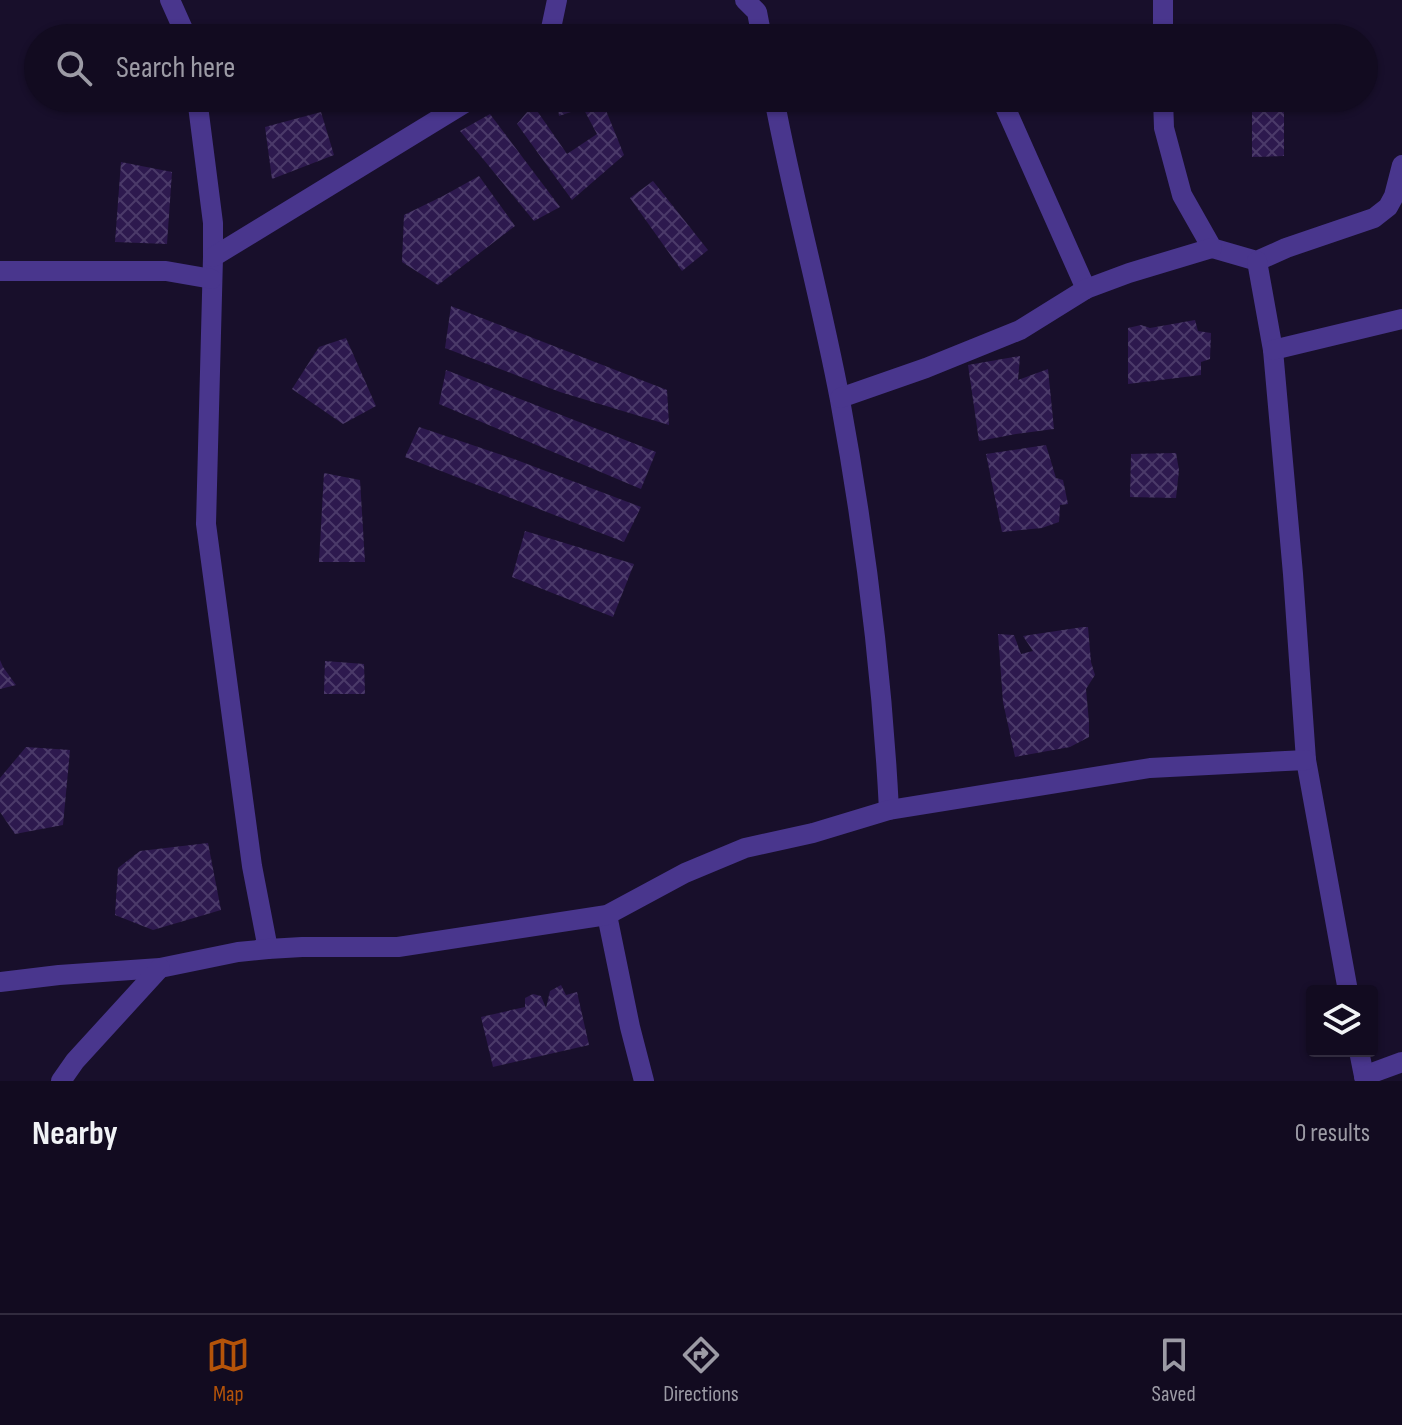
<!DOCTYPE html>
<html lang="en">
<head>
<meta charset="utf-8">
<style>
  body { margin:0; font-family:"Sofia Sans Condensed",sans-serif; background:#1f192d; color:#f1f3f6 }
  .controls { position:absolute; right:24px; bottom:24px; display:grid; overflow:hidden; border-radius:8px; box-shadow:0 2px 6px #0004 }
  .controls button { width:72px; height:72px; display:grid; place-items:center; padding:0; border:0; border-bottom:2px solid #312b3e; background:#120b20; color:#f1f3f6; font:40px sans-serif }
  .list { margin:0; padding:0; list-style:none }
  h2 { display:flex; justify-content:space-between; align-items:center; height:104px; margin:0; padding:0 32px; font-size:34px }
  h2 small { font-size:26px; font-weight:400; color:#9c9ba5 }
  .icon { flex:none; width:44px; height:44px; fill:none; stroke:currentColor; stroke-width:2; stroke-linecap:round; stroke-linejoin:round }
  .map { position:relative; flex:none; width:1402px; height:1081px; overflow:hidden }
  .search { position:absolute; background:#120b20; box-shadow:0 2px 6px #0004; left:24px; right:24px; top:24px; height:88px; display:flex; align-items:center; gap:20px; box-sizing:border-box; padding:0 28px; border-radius:44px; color:#9c9ba5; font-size:30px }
  .sheet { height:232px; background:#120b20 }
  nav { display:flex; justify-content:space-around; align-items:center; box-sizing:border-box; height:112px; border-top:2px solid #312b3e; background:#120b20; font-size:22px; color:#9c9ba5 }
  nav a { display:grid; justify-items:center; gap:4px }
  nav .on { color:#b45309 }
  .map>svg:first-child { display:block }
  .building { fill:url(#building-cross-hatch) }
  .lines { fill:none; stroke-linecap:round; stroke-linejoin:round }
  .minor { stroke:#49368d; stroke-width:20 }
</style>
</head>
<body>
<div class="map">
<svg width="1402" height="1081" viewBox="0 0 1402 1081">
  <defs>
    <pattern id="building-cross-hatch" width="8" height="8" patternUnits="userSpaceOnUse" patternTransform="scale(2)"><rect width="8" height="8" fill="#2d194e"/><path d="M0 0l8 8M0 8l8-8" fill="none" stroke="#4b3a69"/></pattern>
  </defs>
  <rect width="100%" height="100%" fill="#180f2b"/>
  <!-- building -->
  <g class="building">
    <polygon points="557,98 601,98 624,155 572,200 517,124 533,105 567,154 597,134 583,108 559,116"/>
    <polygon points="1284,108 1284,156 1252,157 1252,109"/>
    <polygon points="321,112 334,155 272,179 265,127"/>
    <polygon points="490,114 560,207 534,221 460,131"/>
    <polygon points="121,162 172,172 167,244 115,242"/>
    <polygon points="479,176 515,226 438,285 402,262 404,215 443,196"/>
    <polygon points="653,181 708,250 682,271 630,198"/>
    <polygon points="451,306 667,390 669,425 560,392 445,348"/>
    <polygon points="1195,320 1198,331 1211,333 1210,359 1201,362 1201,375 1128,384 1128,328 1141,325 1150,328"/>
    <polygon points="346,338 376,406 343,424 292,389 319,347"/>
    <polygon points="1020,356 1018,380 1048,369 1054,429 1016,434 979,441 968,365"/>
    <polygon points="446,370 656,452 641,489 439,404"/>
    <polygon points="419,427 514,459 641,507 624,542 405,457"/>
    <polygon points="1046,445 1056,478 1063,480 1068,504 1060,505 1059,522 1042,528 1002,532 986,454"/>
    <polygon points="1176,453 1179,470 1176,498 1130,497 1131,454"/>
    <polygon points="324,473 360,480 365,562 319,562"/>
    <polygon points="525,531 634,564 613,617 512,577"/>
    <polygon points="1083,627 1088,627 1091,662 1095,675 1086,689 1089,722 1089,737 1070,747 1015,757 1003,702 998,634 1014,635 1021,654 1033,651 1023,636"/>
    <polygon points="0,660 3,667 16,685 0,689"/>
    <polygon points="325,661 364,664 365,694 324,694"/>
    <polygon points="26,747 70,750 63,825 15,834 0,812 0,778"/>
    <polygon points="208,843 221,910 153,930 115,915 118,868 140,851"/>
    <polygon points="561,985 566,995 577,992 589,1045 493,1067 481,1017 525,1007 525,998 533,994 541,996 546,1008 550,991"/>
  </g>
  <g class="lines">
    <!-- minor -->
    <g class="minor">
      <polyline points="170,0 187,38"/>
      <polyline points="745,0 757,12 762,38"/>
      <polyline points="1163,0 1163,38"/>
      <polyline points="549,38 557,0"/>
      <polyline points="197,98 213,223 213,257 206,524 252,866 268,949"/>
      <path d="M774 98C793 199 821 299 840 400 865 536 882 672 889 810"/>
      <polyline points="1001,98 1086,289"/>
      <polyline points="1163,98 1164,128 1182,195 1212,248 1257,261 1286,248 1374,218 1388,207 1394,196 1402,165"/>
      <polyline points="213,257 473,98"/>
      <polyline points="1257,261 1273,350 1293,574 1306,760 1348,991"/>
      <polyline points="0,271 166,271 212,279"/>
      <polyline points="1273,350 1402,319"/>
      <polyline points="840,398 926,368 1020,330 1086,289 1129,273 1212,248"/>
      <polyline points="607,915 630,1027 644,1081"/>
      <polyline points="0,982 59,975 160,968 238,952 268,949 302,947 398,947 607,915 685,873 745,848 813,833 889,810 1150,768 1306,760"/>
      <polyline points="1359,1051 1365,1081"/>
      <polyline points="1364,1076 1402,1062"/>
      <polyline points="61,1081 75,1061 160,968"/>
    </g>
  </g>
</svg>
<div class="controls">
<button><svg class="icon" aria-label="layers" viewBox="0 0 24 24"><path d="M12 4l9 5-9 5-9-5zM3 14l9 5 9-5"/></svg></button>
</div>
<div class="search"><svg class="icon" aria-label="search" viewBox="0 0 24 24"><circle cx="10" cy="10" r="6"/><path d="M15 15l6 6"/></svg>Search here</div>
</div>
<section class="sheet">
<h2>Nearby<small>0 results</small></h2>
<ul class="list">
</ul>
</section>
<nav>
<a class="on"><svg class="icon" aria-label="map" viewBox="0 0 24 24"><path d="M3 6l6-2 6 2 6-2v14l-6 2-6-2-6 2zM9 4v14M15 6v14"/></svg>Map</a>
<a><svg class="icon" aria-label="directions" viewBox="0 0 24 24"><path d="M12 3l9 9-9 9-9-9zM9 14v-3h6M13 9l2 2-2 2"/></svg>Directions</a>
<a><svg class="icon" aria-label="saved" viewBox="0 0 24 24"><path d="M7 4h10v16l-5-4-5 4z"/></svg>Saved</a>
</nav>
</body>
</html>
